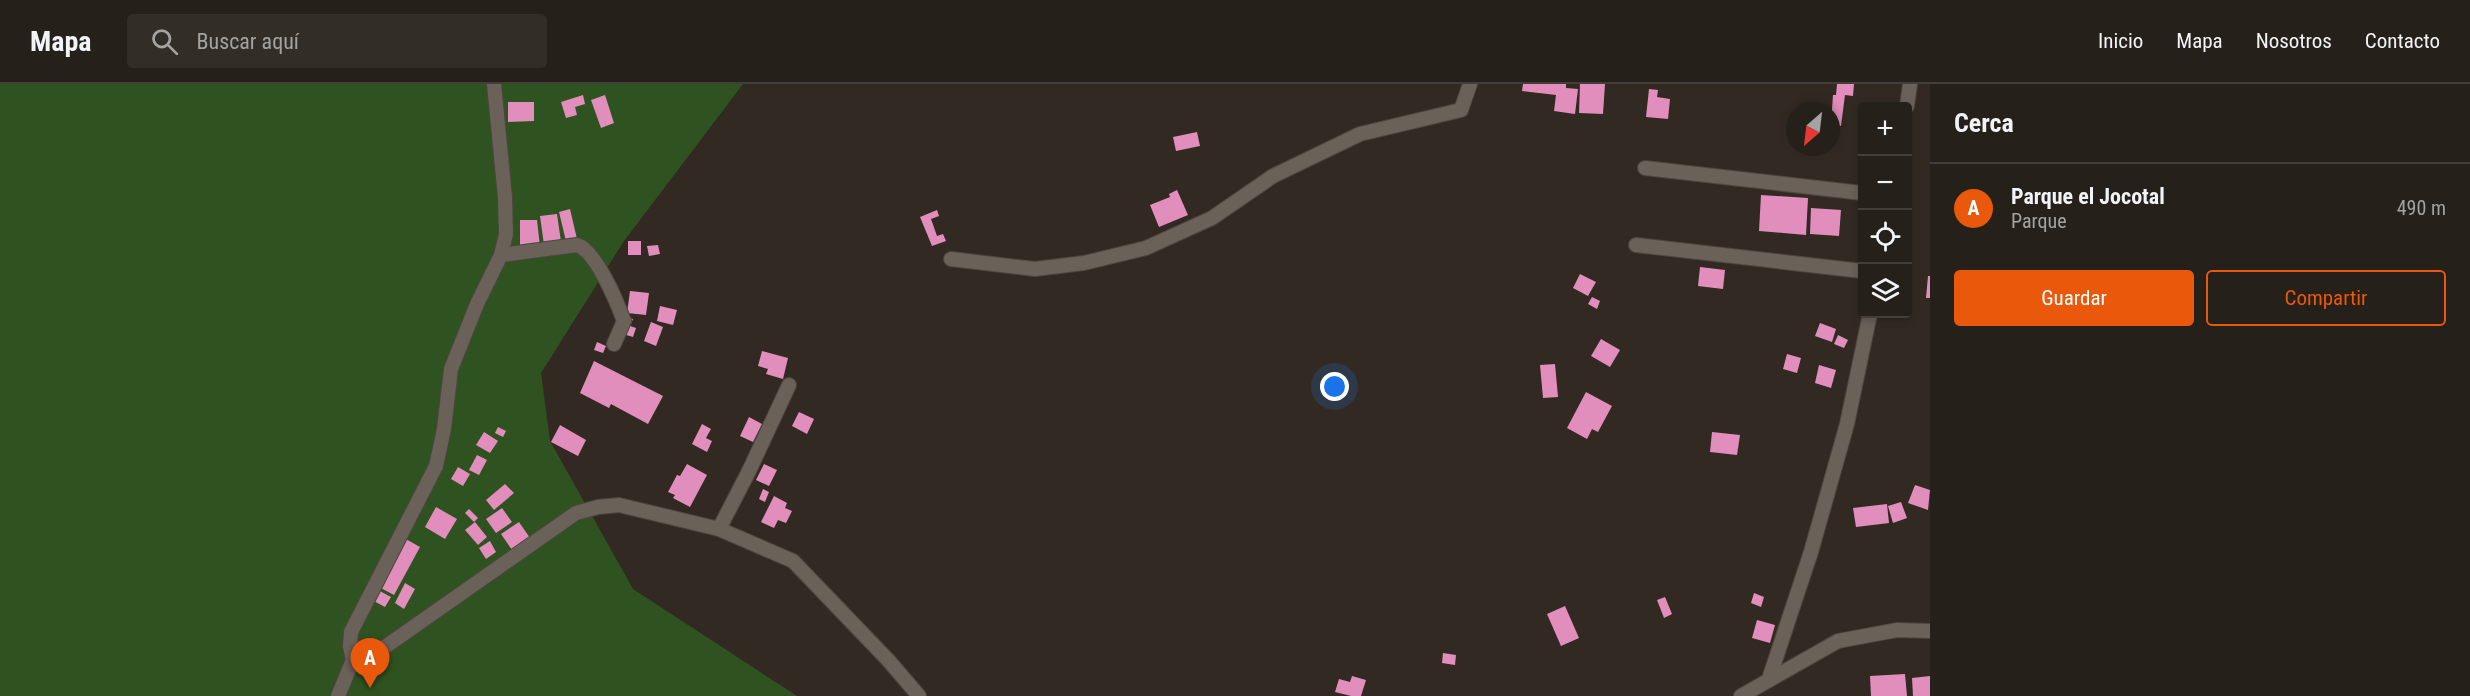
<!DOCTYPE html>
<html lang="es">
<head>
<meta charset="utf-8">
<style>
  body { margin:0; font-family:"Roboto Condensed",sans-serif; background:#322d27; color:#f1f3f6 }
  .controls { position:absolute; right:18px; top:18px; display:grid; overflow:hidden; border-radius:6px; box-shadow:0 3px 9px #0003 }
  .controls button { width:54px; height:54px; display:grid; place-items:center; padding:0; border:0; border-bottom:2px solid #423e39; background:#26201a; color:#f1f3f6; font:30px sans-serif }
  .compass { position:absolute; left:1786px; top:18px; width:54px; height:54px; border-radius:50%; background:#26201a; box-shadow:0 3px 9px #0003; rotate:208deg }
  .you { position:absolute; left:1335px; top:303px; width:21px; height:21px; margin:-15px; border:4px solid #fff; border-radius:50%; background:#1a73e8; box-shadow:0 0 0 9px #1a73e833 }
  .badge { display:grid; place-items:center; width:39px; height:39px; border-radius:50%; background:#ea580c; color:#fff; font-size:20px; font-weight:700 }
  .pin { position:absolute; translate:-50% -50px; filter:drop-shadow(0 2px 3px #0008) }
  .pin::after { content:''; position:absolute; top:32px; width:21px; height:18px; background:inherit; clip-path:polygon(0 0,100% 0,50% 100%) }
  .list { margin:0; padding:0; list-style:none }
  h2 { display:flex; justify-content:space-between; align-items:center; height:78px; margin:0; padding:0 24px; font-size:26px }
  h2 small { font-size:20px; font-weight:400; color:#a4a3a2 }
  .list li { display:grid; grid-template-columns:39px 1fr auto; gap:18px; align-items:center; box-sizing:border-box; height:90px; padding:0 24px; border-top:2px solid #423e39 }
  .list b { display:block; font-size:22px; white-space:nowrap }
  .list p { margin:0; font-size:20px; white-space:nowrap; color:#a4a3a2 }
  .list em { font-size:20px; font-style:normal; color:#a4a3a2 }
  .actions { display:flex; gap:12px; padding:18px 24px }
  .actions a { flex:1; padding:14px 0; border:2px solid #ea580c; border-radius:6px; text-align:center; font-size:21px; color:#ea580c }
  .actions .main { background:#ea580c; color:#fff }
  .icon { flex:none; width:33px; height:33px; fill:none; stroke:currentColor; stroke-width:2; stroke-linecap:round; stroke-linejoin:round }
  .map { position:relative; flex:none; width:1930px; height:612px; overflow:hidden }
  header { display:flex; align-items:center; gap:36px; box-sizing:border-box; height:84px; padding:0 30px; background:#26201a; border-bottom:2px solid #423e39 }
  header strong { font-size:28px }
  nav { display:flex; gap:33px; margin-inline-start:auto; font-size:21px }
  .search { width:420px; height:54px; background:#322d27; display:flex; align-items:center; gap:15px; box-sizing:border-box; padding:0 21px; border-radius:6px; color:#a4a3a2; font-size:22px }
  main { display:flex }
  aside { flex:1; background:#26201a }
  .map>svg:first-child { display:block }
  .green { fill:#2f5320 }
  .building { fill:#e28ebd }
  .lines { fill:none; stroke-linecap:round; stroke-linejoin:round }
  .minor-casing { stroke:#4d463f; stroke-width:16 }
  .minor { stroke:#6a6158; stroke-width:14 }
</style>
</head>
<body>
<header>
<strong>Mapa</strong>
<div class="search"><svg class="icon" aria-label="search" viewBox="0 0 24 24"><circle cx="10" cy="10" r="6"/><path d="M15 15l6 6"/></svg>Buscar aquí</div>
<nav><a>Inicio</a><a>Mapa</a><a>Nosotros</a><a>Contacto</a></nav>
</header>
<main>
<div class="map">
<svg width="1930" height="612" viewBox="0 0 1930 612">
  <rect width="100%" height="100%" fill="#322a22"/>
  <!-- green -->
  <polygon class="green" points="0,0 743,0 624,157 541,289 550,357 633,505 797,612 0,612"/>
  <!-- building -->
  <g class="building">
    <polygon points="1523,0 1566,0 1566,4 1578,5 1575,30 1554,27 1556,11 1522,7"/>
    <polygon points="1580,0 1605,0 1603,30 1579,29"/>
    <polygon points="1837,0 1854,0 1853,12 1845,11 1841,42 1831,40 1833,11 1836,11"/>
    <polygon points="1649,5 1658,6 1657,13 1670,15 1668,35 1646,33"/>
    <polygon points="583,11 585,20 575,23 577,31 566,34 561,18"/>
    <polygon points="605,11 614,39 601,44 591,16"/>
    <polygon points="508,18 534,18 534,37 508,38"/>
    <polygon points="1197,48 1200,62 1176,67 1173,53"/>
    <polygon points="1177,106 1188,131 1159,143 1150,121 1170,113 1169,110"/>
    <polygon points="1761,111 1808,114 1806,151 1759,147"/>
    <polygon points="1811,124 1841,126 1839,152 1810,150"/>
    <polygon points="570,125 577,155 566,157 559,128"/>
    <polygon points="937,126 939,132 931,135 937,152 943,150 946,157 932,162 920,133"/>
    <polygon points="557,130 561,158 544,161 540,132"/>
    <polygon points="520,136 537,136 540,163 520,163"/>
    <rect x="628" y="157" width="13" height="14"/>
    <polygon points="658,161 660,170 649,172 647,162"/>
    <polygon points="1700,183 1725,186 1723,205 1698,202"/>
    <polygon points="1580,190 1596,198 1588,212 1573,204"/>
    <polygon points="1928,192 1930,192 1930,214 1926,214"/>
    <polygon points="630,207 649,209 646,231 627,229"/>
    <polygon points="1592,213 1600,217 1597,225 1588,220"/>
    <polygon points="660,222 677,226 673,241 657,237"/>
    <polygon points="628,234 633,235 630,242 636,244 633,253 623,250"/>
    <polygon points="651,238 663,243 656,262 644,257"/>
    <polygon points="1820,239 1836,245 1832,258 1815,252"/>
    <polygon points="1838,251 1848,256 1844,264 1834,260"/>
    <polygon points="1601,255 1620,266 1610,283 1591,272"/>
    <polygon points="597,258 606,262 603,269 594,266"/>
    <polygon points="762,267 788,274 783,295 766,290 768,285 758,282"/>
    <polygon points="1787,270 1801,274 1797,289 1783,285"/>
    <polygon points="594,277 663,312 648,340 611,320 609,324 580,309"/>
    <polygon points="1555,280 1558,313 1543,314 1540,281"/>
    <polygon points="1819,281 1836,286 1831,304 1815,299"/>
    <polygon points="1586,308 1612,322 1598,348 1592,345 1587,355 1567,344"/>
    <polygon points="799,328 814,335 807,350 792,342"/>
    <polygon points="749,333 762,340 753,358 740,352"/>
    <polygon points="702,340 711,345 706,354 712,357 707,368 692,360"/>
    <polygon points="560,341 586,356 578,372 551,358"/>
    <polygon points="498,343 506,347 503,353 495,349"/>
    <polygon points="484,348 498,357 490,369 476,361"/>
    <polygon points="1712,348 1740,351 1737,371 1710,368"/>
    <polygon points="477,371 487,376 479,391 469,386"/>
    <polygon points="687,380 707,391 690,423 673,414 675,411 668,408 677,391 680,392"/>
    <polygon points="764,380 777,386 769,402 756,396"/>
    <polygon points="458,383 470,390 463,402 451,395"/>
    <polygon points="505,400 514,409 494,426 486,416"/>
    <polygon points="1915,401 1930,406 1928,426 1908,419"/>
    <polygon points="763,405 769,408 765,418 759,415"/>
    <polygon points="774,412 787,419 785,424 792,427 786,439 778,436 774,444 761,438"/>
    <polygon points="1901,418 1907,434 1893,439 1888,422"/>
    <polygon points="1887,420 1889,439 1856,443 1853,424"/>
    <polygon points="436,423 457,435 445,455 425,443"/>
    <polygon points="502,424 512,438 496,449 486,435"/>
    <polygon points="469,425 478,434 474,438 465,429"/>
    <polygon points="475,438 487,453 478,461 465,446"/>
    <polygon points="519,438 530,454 512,466 501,450"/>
    <polygon points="404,454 420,463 394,511 377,502"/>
    <polygon points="490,457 496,468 486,475 479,464"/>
    <polygon points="405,499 415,505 404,525 395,519"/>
    <polygon points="376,505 391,513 385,523 370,515"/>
    <polygon points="1754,509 1764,513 1761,523 1751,519"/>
    <polygon points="1665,513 1672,530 1664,534 1657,516"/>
    <polygon points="1565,522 1579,554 1561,562 1547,530"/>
    <polygon points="1757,536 1775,541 1770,559 1752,554"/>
    <polygon points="1443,569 1456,571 1455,581 1442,579"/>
    <polygon points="1905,590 1907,612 1871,612 1870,592"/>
    <polygon points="1352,592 1366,596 1361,612 1351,612 1335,608 1339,595 1350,598"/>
    <polygon points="1930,592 1930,612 1913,612 1912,594"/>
  </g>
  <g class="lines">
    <defs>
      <g id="minor">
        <polyline points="1907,22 1910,0"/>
        <polyline points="1645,84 1862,109"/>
        <polyline points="1636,161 1862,187"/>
        <path d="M501 171 577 161C596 167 617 218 624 237L614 260"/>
        <polyline points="951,175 1035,185 1084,179 1146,164 1212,134 1273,92 1360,50 1461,26 1470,0"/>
        <polyline points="719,445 749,387 789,301"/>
        <polyline points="353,576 382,565 576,429 598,423 619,421 719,445 793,477 889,577 919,612"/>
        <polyline points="1769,595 1811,468 1847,340 1870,230"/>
        <polyline points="338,612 353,576 350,562 351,548 436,382 444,345 451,285 477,220 501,171 506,150 505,113 494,0"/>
        <polyline points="1741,612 1838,557 1897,546 1930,547"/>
      </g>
    </defs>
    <!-- minor casing -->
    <use href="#minor" class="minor-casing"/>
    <!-- minor -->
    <use href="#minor" class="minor"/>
  </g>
</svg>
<div class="controls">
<button>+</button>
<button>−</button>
<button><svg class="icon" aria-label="locate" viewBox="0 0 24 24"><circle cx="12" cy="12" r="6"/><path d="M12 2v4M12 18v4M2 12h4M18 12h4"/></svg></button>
<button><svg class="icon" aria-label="layers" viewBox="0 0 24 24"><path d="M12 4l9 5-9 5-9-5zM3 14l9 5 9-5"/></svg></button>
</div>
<svg class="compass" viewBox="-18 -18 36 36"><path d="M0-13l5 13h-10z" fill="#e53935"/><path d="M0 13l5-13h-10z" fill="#a4a3a2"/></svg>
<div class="you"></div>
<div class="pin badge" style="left:370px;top:604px">A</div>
</div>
<aside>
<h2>Cerca<small></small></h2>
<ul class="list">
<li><span class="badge">A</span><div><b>Parque el Jocotal</b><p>Parque</p></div><em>490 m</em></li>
</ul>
<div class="actions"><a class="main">Guardar</a><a>Compartir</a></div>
</aside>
</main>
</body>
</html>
